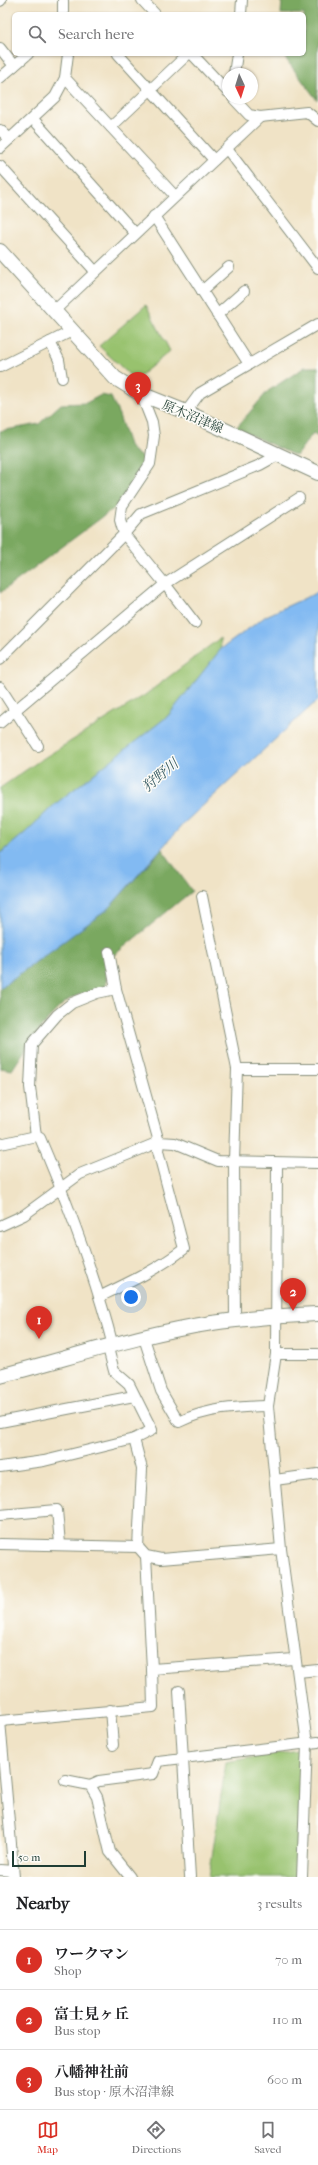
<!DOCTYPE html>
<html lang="en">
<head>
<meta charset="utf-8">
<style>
  body { margin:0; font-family:"IM FELL French Canon","Noto Serif JP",serif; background:#f2f2f2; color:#202124 }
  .compass { position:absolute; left:222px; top:68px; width:36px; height:36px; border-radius:50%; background:#fff; box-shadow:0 1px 3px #0004; rotate:176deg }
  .scale { position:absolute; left:12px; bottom:10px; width:74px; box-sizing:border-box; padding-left:4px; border:2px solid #1f3d34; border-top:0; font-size:11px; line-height:14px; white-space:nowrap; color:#1f3d34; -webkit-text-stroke:3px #fdfcf7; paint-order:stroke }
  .you { position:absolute; left:131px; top:1297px; width:14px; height:14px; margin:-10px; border:3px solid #fff; border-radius:50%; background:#1a73e8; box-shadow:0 0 0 6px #1a73e833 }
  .badge { display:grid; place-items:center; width:26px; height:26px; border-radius:50%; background:#d93025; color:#fff; font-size:13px; font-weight:700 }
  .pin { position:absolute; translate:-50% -33px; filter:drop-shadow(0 1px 2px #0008) }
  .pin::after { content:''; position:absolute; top:21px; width:14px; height:12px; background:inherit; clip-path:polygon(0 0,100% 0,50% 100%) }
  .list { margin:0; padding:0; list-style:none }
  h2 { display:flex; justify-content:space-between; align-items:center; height:52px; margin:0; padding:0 16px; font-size:17px }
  h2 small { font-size:13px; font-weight:400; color:#757577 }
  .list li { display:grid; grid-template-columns:26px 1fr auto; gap:12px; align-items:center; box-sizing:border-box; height:60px; padding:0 16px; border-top:1px solid #e0e0e0 }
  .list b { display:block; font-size:15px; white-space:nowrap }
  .list p { margin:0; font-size:13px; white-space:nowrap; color:#757577 }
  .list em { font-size:13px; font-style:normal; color:#757577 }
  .icon { flex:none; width:22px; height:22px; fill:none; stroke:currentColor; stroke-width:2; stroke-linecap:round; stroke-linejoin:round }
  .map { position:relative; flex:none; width:318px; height:1877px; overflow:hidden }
  .search { position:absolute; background:#fff; box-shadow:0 1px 3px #0004; left:12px; right:12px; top:12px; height:44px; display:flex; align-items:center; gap:10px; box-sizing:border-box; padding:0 14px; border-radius:6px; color:#757577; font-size:15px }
  .sheet { height:232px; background:#fff }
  nav { display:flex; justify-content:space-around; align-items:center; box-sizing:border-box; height:56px; border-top:1px solid #e0e0e0; background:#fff; font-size:11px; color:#757577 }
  nav a { display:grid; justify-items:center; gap:2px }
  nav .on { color:#d93025 }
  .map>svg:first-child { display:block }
  .green { fill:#98c26e; stroke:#5c8051 }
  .forest { fill:#7aa861; stroke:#4c724a }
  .water { fill:#82baf2; stroke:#507c93 }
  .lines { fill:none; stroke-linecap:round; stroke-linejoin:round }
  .street-casing { stroke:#88907d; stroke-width:12 }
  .secondary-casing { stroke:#88907d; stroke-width:16 }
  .street { stroke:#fff; stroke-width:10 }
  .secondary { stroke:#fff; stroke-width:14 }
  .labels { text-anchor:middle; stroke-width:3; stroke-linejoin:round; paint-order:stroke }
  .street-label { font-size:13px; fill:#1f3d34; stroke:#fdfcf7 }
  .water-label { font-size:14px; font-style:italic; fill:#385c64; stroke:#fdfcf7 }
</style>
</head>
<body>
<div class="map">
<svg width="318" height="1877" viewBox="0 0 318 1877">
  <rect width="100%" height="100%" fill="#fdfcf7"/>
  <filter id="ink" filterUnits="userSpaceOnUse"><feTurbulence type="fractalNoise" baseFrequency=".025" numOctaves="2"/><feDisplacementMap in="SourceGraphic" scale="8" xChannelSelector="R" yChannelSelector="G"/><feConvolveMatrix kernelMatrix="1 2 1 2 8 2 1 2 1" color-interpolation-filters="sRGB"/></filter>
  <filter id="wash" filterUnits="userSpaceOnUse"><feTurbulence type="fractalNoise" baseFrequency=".012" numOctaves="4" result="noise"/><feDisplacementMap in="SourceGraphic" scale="16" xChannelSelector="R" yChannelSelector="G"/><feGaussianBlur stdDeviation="0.9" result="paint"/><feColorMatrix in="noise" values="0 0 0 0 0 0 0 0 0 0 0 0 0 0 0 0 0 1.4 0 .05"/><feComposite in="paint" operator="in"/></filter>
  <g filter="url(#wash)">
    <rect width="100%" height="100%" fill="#f0e3c6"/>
    <!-- green -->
    <g class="green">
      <polygon points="146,305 170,351 135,380 99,346"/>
      <polygon points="220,638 221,649 168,716 54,805 26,832 0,854 0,788 39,761 145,695"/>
      <polygon points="303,1749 296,1877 209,1877 226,1762"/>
    </g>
    <!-- forest -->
    <g class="forest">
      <polygon points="282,0 318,0 317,100 282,54 304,54 304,14 281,14"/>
      <polygon points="305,367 318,367 318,436 313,433 296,456 236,428 268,391"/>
      <polygon points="101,395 111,397 119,415 130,448 145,460 116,507 0,593 0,431 39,424 61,404 86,403"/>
      <path d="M162 849 192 891 107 961 106 988C96 990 86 992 76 996 53 1005 26 1049 12 1070L0 1068V988L108 909Z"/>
    </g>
    <!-- water -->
    <polygon class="water" points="318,592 318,700 184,823 108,909 0,988 0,854 26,832 54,805 168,716 221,649 266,616"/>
  </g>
  <g filter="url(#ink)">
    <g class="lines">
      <defs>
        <g id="street">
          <polyline points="63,0 63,14"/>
          <polyline points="142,0 155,14"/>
          <polyline points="0,1 1,0"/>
          <polyline points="241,14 242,0"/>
          <polyline points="0,48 14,66"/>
          <polyline points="118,54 214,160"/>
          <polyline points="192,54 228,92"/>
          <polyline points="234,74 237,54"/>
          <polyline points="0,78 28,54"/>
          <polyline points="65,78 175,196"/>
          <polyline points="233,98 249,115 260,117 307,112 318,121"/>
          <polyline points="33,119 135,233"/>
          <polyline points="111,127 188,54"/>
          <polyline points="0,130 10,139"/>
          <polyline points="0,148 55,97 65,78 68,54"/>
          <polyline points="227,149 318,268"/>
          <polyline points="0,166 95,271"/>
          <polyline points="154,216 249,364"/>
          <polyline points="202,291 229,267"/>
          <polyline points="53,312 260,117"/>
          <polyline points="217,315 244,291"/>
          <polyline points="50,342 59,360 62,378"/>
          <polyline points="0,367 72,331"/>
          <polyline points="186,412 200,393 318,324"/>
          <polyline points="195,623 165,584 299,498"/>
          <polyline points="0,659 124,534 120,520 122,506 150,464 154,436 152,422 141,394"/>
          <polyline points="0,687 38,746"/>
          <polyline points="0,723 165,584 124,534 141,514 260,465 278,455"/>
          <polyline points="202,896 237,1069 234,1161 235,1320"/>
          <polyline points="109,952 116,989 159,1142 175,1143 218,1161 318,1163"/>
          <polyline points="237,1069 318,1069"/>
          <polyline points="0,1144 36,1136"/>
          <polyline points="277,1163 276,1354 268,1406 281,1549 307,1744 302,1877"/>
          <path d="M0 1226 24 1215 80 1174 159 1142 158 1151 184 1249C158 1269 130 1282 101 1296"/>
          <path d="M144 1338 161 1391 179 1422C207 1408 236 1407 268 1406"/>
          <path d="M113 1346C95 1275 69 1206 40 1138L36 1136 30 1087 32 1044 57 1015 72 1003 97 993 116 989"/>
          <polyline points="108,1348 114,1371 129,1384 152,1430 134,1439 142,1469 138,1547"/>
          <polyline points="276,1354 318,1354"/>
          <polyline points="0,1422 134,1396"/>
          <polyline points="0,1467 44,1461 134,1439"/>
          <polyline points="275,1480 318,1474"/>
          <polyline points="0,1515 57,1510 60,1544"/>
          <polyline points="0,1544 138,1547 146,1556 161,1559 281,1549"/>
          <polyline points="146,1556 152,1669"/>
          <polyline points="298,1672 318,1670"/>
          <polyline points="179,1691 190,1877"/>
          <polyline points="110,1710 113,1745"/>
          <polyline points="0,1721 153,1707 152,1669 294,1659"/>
          <polyline points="0,1721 14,1877"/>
          <polyline points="65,1780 90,1785 97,1797 110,1852 130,1877"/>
          <polyline points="90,1785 99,1781 153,1774 158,1761 318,1742"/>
          <polyline points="0,1870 13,1871"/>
        </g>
        <g id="secondary">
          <polyline points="0,251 115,378 141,394 186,412 318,473"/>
          <path d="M0 1376C70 1358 140 1334 212 1323 247 1318 283 1316 318 1314"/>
        </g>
      </defs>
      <!-- street casing -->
      <use href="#street" class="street-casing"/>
      <!-- secondary casing -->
      <use href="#secondary" class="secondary-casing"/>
      <!-- street -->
      <use href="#street" class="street"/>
      <!-- secondary -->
      <use href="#secondary" class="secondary"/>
    </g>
  </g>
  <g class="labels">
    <!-- street labels -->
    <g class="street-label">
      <text transform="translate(193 416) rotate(23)" y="5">原木沼津線</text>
    </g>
    <!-- water labels -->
    <g class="water-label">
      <text transform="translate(160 775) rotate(-40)" y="5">狩野川</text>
    </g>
  </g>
</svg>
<svg class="compass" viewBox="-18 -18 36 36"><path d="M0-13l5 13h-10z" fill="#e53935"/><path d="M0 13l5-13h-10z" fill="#757577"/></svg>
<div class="scale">50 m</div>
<div class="you"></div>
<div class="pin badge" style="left:39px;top:1339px">1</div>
<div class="pin badge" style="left:293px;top:1311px">2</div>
<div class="pin badge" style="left:138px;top:405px">3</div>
<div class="search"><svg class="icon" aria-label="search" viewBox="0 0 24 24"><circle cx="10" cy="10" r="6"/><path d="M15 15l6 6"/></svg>Search here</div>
</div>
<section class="sheet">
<h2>Nearby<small>3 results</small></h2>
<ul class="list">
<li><span class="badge">1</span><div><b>ワークマン</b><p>Shop</p></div><em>70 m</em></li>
<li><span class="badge">2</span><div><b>富士見ヶ丘</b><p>Bus stop</p></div><em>110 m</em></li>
<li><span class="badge">3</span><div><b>八幡神社前</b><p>Bus stop · 原木沼津線</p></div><em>600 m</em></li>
</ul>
</section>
<nav>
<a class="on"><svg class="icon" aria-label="map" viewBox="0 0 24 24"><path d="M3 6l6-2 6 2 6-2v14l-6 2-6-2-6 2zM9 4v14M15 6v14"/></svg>Map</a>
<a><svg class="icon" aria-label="directions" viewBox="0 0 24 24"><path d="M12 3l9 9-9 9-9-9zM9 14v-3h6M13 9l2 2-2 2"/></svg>Directions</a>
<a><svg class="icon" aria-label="saved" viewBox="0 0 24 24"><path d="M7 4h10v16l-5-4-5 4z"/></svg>Saved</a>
</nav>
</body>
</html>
